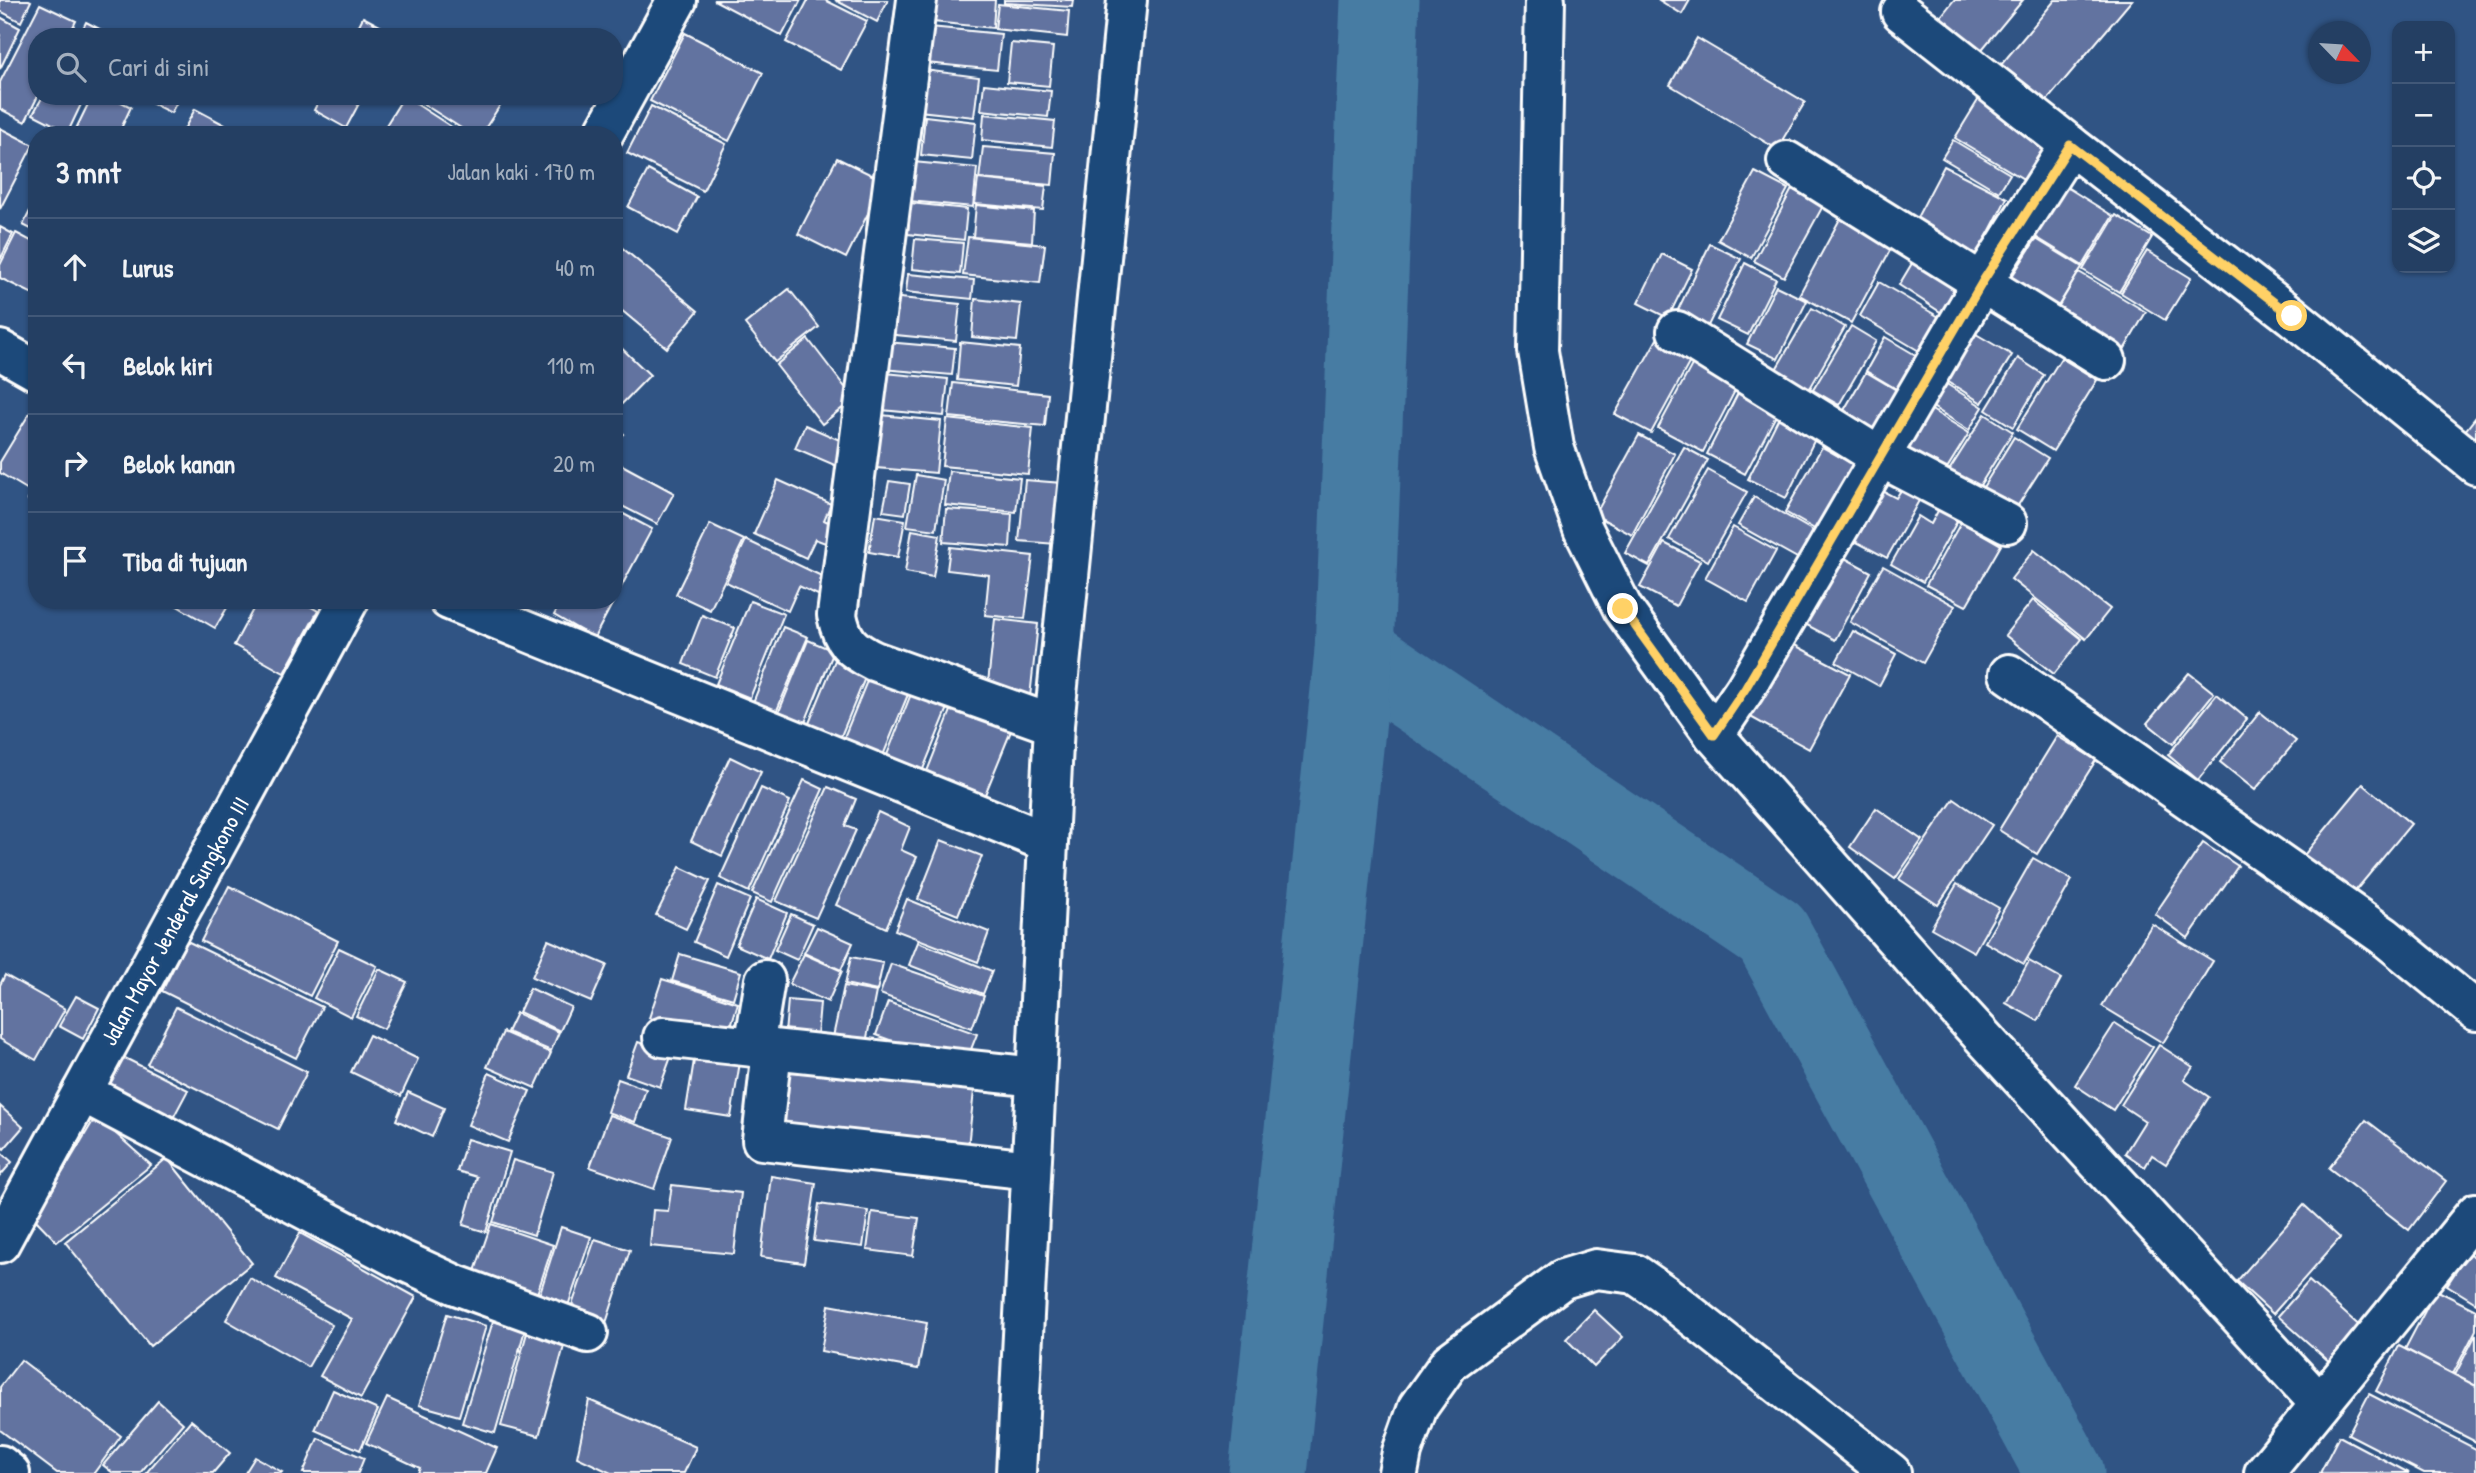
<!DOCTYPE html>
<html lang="id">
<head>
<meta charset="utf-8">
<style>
  body { margin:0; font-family:"Patrick Hand",sans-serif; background:#2c4669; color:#f1f3f6 }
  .controls { position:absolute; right:21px; top:21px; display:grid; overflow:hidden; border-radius:14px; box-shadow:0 2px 5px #0004 }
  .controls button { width:63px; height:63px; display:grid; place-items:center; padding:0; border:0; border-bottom:2px solid #415878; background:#243f63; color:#f1f3f6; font:35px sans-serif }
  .compass { position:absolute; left:2308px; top:21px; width:63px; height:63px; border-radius:50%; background:#243f63; box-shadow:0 2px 5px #0004; rotate:115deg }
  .stop { position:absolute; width:21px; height:21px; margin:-16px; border:5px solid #ffd166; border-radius:50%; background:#fff }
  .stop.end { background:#ffd166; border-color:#fff; box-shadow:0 2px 7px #0008 }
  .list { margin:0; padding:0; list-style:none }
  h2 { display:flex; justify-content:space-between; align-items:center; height:91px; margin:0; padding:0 28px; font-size:30px }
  h2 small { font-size:23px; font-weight:400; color:#a3afbe }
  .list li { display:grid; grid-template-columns:46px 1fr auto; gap:21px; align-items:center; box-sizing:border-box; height:98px; padding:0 28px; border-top:2px solid #415878 }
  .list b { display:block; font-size:26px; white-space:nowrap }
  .list em { font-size:23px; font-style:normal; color:#a3afbe }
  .icon { flex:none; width:38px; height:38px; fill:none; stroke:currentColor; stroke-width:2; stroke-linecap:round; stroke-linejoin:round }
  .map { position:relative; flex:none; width:2476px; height:1473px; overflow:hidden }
  .search { position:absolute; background:#243f63; box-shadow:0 2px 5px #0004; left:28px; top:28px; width:595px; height:77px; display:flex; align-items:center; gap:18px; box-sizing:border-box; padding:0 24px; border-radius:28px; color:#a3afbe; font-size:26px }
  .panel { position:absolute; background:#243f63; box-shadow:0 2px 5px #0004; left:28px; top:126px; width:595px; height:483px; border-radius:28px }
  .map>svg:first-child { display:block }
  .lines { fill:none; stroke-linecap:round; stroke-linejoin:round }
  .river { stroke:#467ba3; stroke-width:79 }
  .building { fill:#6273a0; stroke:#fff; stroke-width:2 }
  .minor-casing { stroke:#fff; stroke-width:44 }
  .minor { stroke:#1f4a7a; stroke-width:38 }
  .route { stroke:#ffd166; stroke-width:9 }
  .labels { text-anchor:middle; stroke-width:7; stroke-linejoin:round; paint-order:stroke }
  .street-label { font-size:23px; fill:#fff; stroke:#1f4a7a }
</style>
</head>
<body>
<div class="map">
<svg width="2476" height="1473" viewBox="0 0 2476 1473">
  <rect width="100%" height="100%" fill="#305484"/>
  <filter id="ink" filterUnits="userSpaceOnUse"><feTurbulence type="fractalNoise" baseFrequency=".0143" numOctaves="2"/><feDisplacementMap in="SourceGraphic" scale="14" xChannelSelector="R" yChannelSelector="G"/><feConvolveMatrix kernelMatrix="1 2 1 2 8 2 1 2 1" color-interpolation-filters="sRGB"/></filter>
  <g filter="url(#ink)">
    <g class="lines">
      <!-- river -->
      <g class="river">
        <polyline points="1354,652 1772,934 2065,1473"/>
        <polyline points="1268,1473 1354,652 1380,0"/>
      </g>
    </g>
    <!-- building -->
    <g class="building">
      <polygon points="0,0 29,0 31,1 21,22 0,11"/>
      <polygon points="714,0 801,0 782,36"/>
      <polygon points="808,0 825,0 867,21 841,70 786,42"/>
      <polygon points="835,0 888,0 877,22"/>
      <polygon points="935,0 995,0 993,28 933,22"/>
      <polygon points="1004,0 1073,0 1072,7 1004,3"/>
      <polygon points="1659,0 1690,0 1682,14"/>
      <polygon points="1954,0 2023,0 1974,59 1934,25"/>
      <polygon points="2055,0 2132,0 2044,104 2000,66"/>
      <polygon points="40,4 76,21 68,37 37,37 38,96 25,122 0,109 0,82"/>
      <polygon points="998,4 1069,11 1067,37 995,29"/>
      <polygon points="0,17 20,28 0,69"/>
      <polygon points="363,17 395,34 394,37 353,37"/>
      <polygon points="86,22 115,37 79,37"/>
      <polygon points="930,27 1001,34 997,70 926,63"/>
      <polygon points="685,33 763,73 729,141 650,101"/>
      <polygon points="1697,38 1805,102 1777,149 1670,85"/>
      <polygon points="1011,43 1053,47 1049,86 1007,82"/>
      <polygon points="924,70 979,77 974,117 919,111"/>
      <polygon points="984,84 1051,91 1048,117 981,110"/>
      <polygon points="43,96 85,96 68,132 33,114"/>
      <polygon points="92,96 110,96 131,107 118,135 73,135"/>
      <polygon points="147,96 180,96 171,113 145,100"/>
      <polygon points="321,96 363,96 346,128 314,110"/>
      <polygon points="404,96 464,135 380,135"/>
      <polygon points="411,96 500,96 504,99 481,135 472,135"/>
      <polygon points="1980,97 2056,143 2032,184 1955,138"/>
      <polygon points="651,106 726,144 703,191 627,153"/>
      <polygon points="195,109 242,134 241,135 181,135"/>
      <polygon points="984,114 1055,121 1052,147 982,140"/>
      <polygon points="925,116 976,122 972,160 921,155"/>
      <polygon points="0,128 33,145 0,209"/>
      <polygon points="1953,140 2010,174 1999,192 1942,158"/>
      <polygon points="983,147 1055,153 1052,185 979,179"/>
      <polygon points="837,158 884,181 846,258 798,234"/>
      <polygon points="913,162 977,168 973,207 909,201"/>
      <polygon points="1944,166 2007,198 1974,261 1911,229"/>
      <polygon points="648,170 697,197 678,234 628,207"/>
      <polygon points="1755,172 1788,189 1751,258 1718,240"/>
      <polygon points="978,179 1046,186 1043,210 975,204"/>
      <polygon points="2065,186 2113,216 2083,266 2034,236"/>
      <polygon points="1792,189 1823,206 1784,277 1754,261"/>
      <polygon points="37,197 37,232 23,225"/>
      <polygon points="910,203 967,209 964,240 908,234"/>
      <polygon points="976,205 1034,211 1032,242 973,237"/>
      <polygon points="2116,215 2152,237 2119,292 2083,270"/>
      <polygon points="1841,217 1893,245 1851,323 1799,295"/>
      <polygon points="0,227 13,234 0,260"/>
      <polygon points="16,233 37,244 37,296 0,278 0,265"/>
      <polygon points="968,237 1045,245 1040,283 963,275"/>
      <polygon points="915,239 963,243 960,274 912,269"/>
      <polygon points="2036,239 2082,267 2054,313 2007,284"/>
      <polygon points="614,241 698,311 667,348 614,304"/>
      <polygon points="1710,244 1741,259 1702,338 1672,322"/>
      <polygon points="2147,251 2191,278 2165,320 2121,293"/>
      <polygon points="1662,254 1692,269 1668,318 1638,303"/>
      <polygon points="1914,260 1964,292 1948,317 1899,285"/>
      <polygon points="1745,263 1776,279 1748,335 1717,320"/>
      <polygon points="2079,272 2146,312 2121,355 2054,314"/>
      <polygon points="908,274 974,280 972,299 906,292"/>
      <polygon points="1879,282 1946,321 1926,355 1860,316"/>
      <polygon points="1776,286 1807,301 1778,359 1747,344"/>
      <polygon points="789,289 819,327 775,362 745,324"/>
      <polygon points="890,297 960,304 956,341 886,334"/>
      <polygon points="975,299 1021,304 1017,341 972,337"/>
      <polygon points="1812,308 1845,327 1809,390 1775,371"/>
      <polygon points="1851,326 1876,341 1839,405 1813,390"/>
      <polygon points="1976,334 2012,355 1982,403 1947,381"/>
      <polygon points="1885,337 1924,360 1905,394 1866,371"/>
      <polygon points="808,339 854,399 822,424 776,365"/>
      <polygon points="1657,339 1692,358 1651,433 1615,414"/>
      <polygon points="614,341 650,375 614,412"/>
      <polygon points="886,342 955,348 952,375 882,369"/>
      <polygon points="960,342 1020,348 1016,386 957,380"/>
      <polygon points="2018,358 2044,375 2013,427 1986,410"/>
      <polygon points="2061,358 2097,380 2053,451 2017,429"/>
      <polygon points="1693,363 1737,387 1703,452 1658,428"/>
      <polygon points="1866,372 1903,394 1876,440 1839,419"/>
      <polygon points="885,373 948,379 944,416 882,410"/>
      <polygon points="953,383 1048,394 1045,426 949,417"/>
      <polygon points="1945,383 1983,407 1969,430 1931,406"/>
      <polygon points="1740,389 1779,410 1745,474 1707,454"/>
      <polygon points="37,401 37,480 30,491 0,473 0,462"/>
      <polygon points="1930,409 1969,433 1944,473 1905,448"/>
      <polygon points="1985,414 2013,432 1972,498 1943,480"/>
      <polygon points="881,415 941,421 936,473 876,468"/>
      <polygon points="1780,415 1817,435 1786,498 1748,479"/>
      <polygon points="2476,417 2476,449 2461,436"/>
      <polygon points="947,419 1033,428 1028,474 942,466"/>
      <polygon points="614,425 624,434 614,444"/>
      <polygon points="805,425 849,444 839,467 795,448"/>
      <polygon points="1639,435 1675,454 1632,535 1595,515"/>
      <polygon points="2014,437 2048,458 2010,518 1977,497"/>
      <polygon points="1684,447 1708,460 1649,566 1625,553"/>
      <polygon points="1822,447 1856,466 1818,531 1785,512"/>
      <polygon points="622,465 674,493 657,524 614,502 614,480"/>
      <polygon points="1708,470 1747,492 1708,561 1669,539"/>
      <polygon points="949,471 1020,478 1016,512 945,505"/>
      <polygon points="916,475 944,480 936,530 907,526"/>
      <polygon points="778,480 831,504 824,520 836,526 828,544 815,539 806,558 754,534"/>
      <polygon points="1025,480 1062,483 1056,544 1019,541"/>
      <polygon points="889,481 910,484 905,514 883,511"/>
      <polygon points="37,485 37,505 28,500"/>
      <polygon points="1875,487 1896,498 1903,487 1921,497 1887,558 1847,537"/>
      <polygon points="1754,497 1815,532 1799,559 1738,525"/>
      <polygon points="1940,507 1959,518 1923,582 1891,564 1918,516 1931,524"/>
      <polygon points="614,509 652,529 594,638 554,615 562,600 614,600"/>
      <polygon points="946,509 1012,514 1010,547 943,542"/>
      <polygon points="875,515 905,520 898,557 869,552"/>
      <polygon points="1961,522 2001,545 1966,606 1926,585"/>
      <polygon points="710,524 744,540 710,610 676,594"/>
      <polygon points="1733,527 1776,551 1748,602 1705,578"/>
      <polygon points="912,530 940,535 933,577 905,572"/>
      <polygon points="746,540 830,580 822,597 799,586 788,611 726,582"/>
      <polygon points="1664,543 1700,561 1676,606 1640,587"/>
      <polygon points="950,547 1033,556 1025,619 985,615 989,575 947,570"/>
      <polygon points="2034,550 2110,609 2086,639 2011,579"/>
      <polygon points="1841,556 1871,572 1835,640 1805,624"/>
      <polygon points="1883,566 1955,606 1923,663 1850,622"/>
      <polygon points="167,600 224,600 230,603 215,628"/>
      <polygon points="258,600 299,600 318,611 284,673 234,645"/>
      <polygon points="2033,600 2082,639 2054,674 2005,635"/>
      <polygon points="750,601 784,614 750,698 716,684"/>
      <polygon points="702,615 735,628 715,677 683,664"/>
      <polygon points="995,619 1038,624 1030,697 987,692"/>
      <polygon points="783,627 808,637 775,715 752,705"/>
      <polygon points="1853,631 1896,654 1879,686 1836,662"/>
      <polygon points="808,640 834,651 804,725 778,714"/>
      <polygon points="1785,640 1850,674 1809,749 1745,714"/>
      <polygon points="835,660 867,673 839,741 807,728"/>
      <polygon points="2189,673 2214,693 2173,744 2147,723"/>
      <polygon points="869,676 909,692 880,763 840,747"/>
      <polygon points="911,694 948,708 919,779 883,765"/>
      <polygon points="2217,694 2247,719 2198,780 2168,755"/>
      <polygon points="954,703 1013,726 982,802 924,779"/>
      <polygon points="2260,712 2296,741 2255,790 2220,762"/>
      <polygon points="2057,736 2096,760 2037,854 1999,830"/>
      <polygon points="730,757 761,772 722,856 691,841"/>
      <polygon points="804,780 823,789 772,902 752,893"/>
      <polygon points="2363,784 2411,824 2352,895 2304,855"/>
      <polygon points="828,787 856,799 845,826 856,830 816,918 776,901"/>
      <polygon points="761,788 790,801 749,892 720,878"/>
      <polygon points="1954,799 1992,825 1938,905 1899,879"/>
      <polygon points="1876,808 1922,840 1895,879 1850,847"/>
      <polygon points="878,812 910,827 901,850 917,857 886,928 836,905"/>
      <polygon points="941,840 982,856 958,915 918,899"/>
      <polygon points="2203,843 2238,866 2188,938 2155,914"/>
      <polygon points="2033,858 2072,880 2024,964 1985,942"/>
      <polygon points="680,867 710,881 686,929 656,915"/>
      <polygon points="1957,884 1999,908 1974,952 1931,928"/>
      <polygon points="718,885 750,899 726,956 694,942"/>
      <polygon points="229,886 338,941 310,996 201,941"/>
      <polygon points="756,899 787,913 768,959 736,945"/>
      <polygon points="907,899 989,932 978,962 895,930"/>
      <polygon points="791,914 813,924 797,960 775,950"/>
      <polygon points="2152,924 2213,961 2163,1043 2102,1006"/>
      <polygon points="817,927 853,943 841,970 804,953"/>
      <polygon points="548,940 607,965 591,1002 532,977"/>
      <polygon points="187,941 322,1007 296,1058 162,991"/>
      <polygon points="918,942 992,971 983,994 909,965"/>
      <polygon points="339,948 377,966 351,1017 314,998"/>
      <polygon points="680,954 741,972 733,999 672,981"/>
      <polygon points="804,954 842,971 828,1002 789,984"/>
      <polygon points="851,957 883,963 877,991 845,984"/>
      <polygon points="2029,961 2061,979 2038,1021 2006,1003"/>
      <polygon points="891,964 984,996 972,1028 880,994"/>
      <polygon points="379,969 407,982 384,1029 356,1016"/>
      <polygon points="5,975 65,1009 36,1060 0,1039 0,985"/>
      <polygon points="662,979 738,1003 726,1042 649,1018"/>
      <polygon points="844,986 876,992 864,1053 831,1046"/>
      <polygon points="530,988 571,1007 560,1031 519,1012"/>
      <polygon points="76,996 99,1008 83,1039 59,1026"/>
      <polygon points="788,1000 820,1003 816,1048 784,1045"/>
      <polygon points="888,1002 977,1034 964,1067 876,1035"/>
      <polygon points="176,1007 307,1072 278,1129 147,1064"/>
      <polygon points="516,1013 559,1032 551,1051 507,1032"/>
      <polygon points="2115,1023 2153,1047 2113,1110 2075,1085"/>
      <polygon points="503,1032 551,1053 535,1088 487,1067"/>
      <polygon points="369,1035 418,1059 401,1096 351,1072"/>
      <polygon points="638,1042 672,1054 660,1087 626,1075"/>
      <polygon points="2159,1045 2193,1067 2184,1080 2209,1097 2166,1164 2152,1155 2145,1167 2125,1153 2145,1121 2121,1105"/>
      <polygon points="696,1048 741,1056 731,1117 686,1110"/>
      <polygon points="787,1053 976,1072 968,1147 779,1126"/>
      <polygon points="121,1056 188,1090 172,1120 105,1088"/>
      <polygon points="489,1073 530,1091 508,1142 468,1125"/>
      <polygon points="618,1079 646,1089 635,1122 607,1112"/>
      <polygon points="408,1092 444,1108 432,1137 396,1120"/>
      <polygon points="0,1106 23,1127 4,1149 0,1145"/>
      <polygon points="609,1115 672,1137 654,1189 590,1167"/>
      <polygon points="96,1116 151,1165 57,1242 35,1219"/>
      <polygon points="2366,1120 2446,1181 2409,1230 2329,1168"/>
      <polygon points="467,1139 510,1152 486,1232 463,1225 477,1177 457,1171"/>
      <polygon points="0,1151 12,1162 0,1176"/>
      <polygon points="167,1158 252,1263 150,1346 65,1242"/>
      <polygon points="513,1160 553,1172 534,1235 493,1222"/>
      <polygon points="771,1176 816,1183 804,1263 761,1257"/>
      <polygon points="672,1185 741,1193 734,1254 650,1246 653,1210 668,1211"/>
      <polygon points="819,1204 868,1211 863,1247 814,1241"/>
      <polygon points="2304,1205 2340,1238 2273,1314 2237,1281"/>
      <polygon points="872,1212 919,1218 913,1256 867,1250"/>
      <polygon points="491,1224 553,1245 534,1303 471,1283"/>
      <polygon points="561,1227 591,1237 566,1312 537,1302"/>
      <polygon points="300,1233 416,1297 361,1398 320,1376 352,1319 276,1278"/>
      <polygon points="595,1239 630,1250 606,1323 570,1311"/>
      <polygon points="2468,1253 2476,1258 2476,1303 2447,1285"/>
      <polygon points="250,1278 332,1325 308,1367 226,1320"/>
      <polygon points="2309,1281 2363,1329 2332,1364 2278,1316"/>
      <polygon points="2436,1290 2476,1310 2476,1330 2453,1374 2405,1349"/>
      <polygon points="829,1305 927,1323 918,1369 821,1351"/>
      <polygon points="1594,1310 1623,1337 1594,1367 1566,1339"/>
      <polygon points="447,1314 486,1326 459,1416 419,1405"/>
      <polygon points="493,1321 525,1330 495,1433 462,1423"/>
      <polygon points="528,1329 566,1339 539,1436 501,1426"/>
      <polygon points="2476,1334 2476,1386 2455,1375"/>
      <polygon points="2399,1346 2476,1386 2476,1442 2376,1391"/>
      <polygon points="21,1360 121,1436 94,1473 57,1473 0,1430 0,1387"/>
      <polygon points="333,1390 378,1410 360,1450 315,1430"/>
      <polygon points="2369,1394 2476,1449 2476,1473 2424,1473 2348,1434"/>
      <polygon points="387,1398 497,1448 486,1473 418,1473 420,1468 366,1443"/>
      <polygon points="589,1400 696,1447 684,1473 611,1473 577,1457"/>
      <polygon points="158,1401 183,1423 140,1473 113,1473 103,1465"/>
      <polygon points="191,1420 230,1453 213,1473 146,1473"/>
      <polygon points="2339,1436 2409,1473 2320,1473"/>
      <polygon points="318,1438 364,1458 358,1473 303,1473"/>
      <polygon points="255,1457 282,1472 281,1473 245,1473"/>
    </g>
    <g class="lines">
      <defs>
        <g id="minor">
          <path d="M917 0 837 615C842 641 851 650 874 661L1054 725"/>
          <polyline points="1545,0 1538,351 1554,447 1583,529 1623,609 1714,735 1959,1011 2320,1404"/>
          <polyline points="1901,12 2070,145"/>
          <polyline points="603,135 677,0"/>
          <polyline points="1787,161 2106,360"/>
          <polyline points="1677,331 1880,457 2007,523"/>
          <polyline points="0,350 37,371"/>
          <polyline points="449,600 1047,842"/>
          <polyline points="2009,674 2384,936 2476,1011"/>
          <polyline points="1714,735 1745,689 1983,281 2070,145 2292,316 2476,465"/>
          <polyline points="663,1037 772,1049"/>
          <polyline points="754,1047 765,980"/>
          <polyline points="82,1092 395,1257 456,1285 588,1333"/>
          <polyline points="1031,1170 762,1140 772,1049 1036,1077"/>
          <polyline points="0,1243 349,600"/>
          <polyline points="0,1465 10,1473"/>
          <polyline points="1016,1473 1054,725 1127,0"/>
          <polyline points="1398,1473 1402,1452 1418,1407 1450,1362 1563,1279 1596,1269 1635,1274 1664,1294 1891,1473"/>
          <polyline points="2264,1473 2476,1213"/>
        </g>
      </defs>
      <!-- minor casing -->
      <use href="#minor" class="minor-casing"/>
      <!-- minor -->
      <use href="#minor" class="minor"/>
    </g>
  </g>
  <g class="lines" filter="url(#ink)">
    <!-- route -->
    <polyline class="route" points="1623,609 1714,735 1745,689 1983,281 2070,145 2292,316"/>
  </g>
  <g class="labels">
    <!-- street labels -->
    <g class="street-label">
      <text transform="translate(175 921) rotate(-61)" y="8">Jalan Mayor Jenderal Sungkono III</text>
    </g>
  </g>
</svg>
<div class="controls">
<button>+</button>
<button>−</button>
<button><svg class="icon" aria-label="locate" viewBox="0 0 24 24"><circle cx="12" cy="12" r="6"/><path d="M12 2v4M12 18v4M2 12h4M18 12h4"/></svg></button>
<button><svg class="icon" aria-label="layers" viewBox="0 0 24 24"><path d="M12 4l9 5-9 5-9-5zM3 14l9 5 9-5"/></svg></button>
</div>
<svg class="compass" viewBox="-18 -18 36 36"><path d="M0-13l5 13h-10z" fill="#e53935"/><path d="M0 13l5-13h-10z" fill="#a3afbe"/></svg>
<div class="stop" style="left:2292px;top:316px"></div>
<div class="stop end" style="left:1623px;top:609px"></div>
<div class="search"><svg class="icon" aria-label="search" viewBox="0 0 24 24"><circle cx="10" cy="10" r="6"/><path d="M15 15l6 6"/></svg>Cari di sini</div>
<section class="panel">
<h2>3 mnt<small>Jalan kaki · 170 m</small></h2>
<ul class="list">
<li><svg class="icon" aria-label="ahead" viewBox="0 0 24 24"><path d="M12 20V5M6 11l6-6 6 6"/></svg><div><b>Lurus</b></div><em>40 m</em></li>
<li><svg class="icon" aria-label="left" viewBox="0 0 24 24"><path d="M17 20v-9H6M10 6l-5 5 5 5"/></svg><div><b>Belok kiri</b></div><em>110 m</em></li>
<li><svg class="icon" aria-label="right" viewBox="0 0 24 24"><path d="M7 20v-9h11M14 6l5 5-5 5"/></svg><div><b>Belok kanan</b></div><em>20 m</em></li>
<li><svg class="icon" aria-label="arrive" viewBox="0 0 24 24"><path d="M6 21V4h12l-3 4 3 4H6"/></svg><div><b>Tiba di tujuan</b></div></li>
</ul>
</section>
</div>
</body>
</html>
